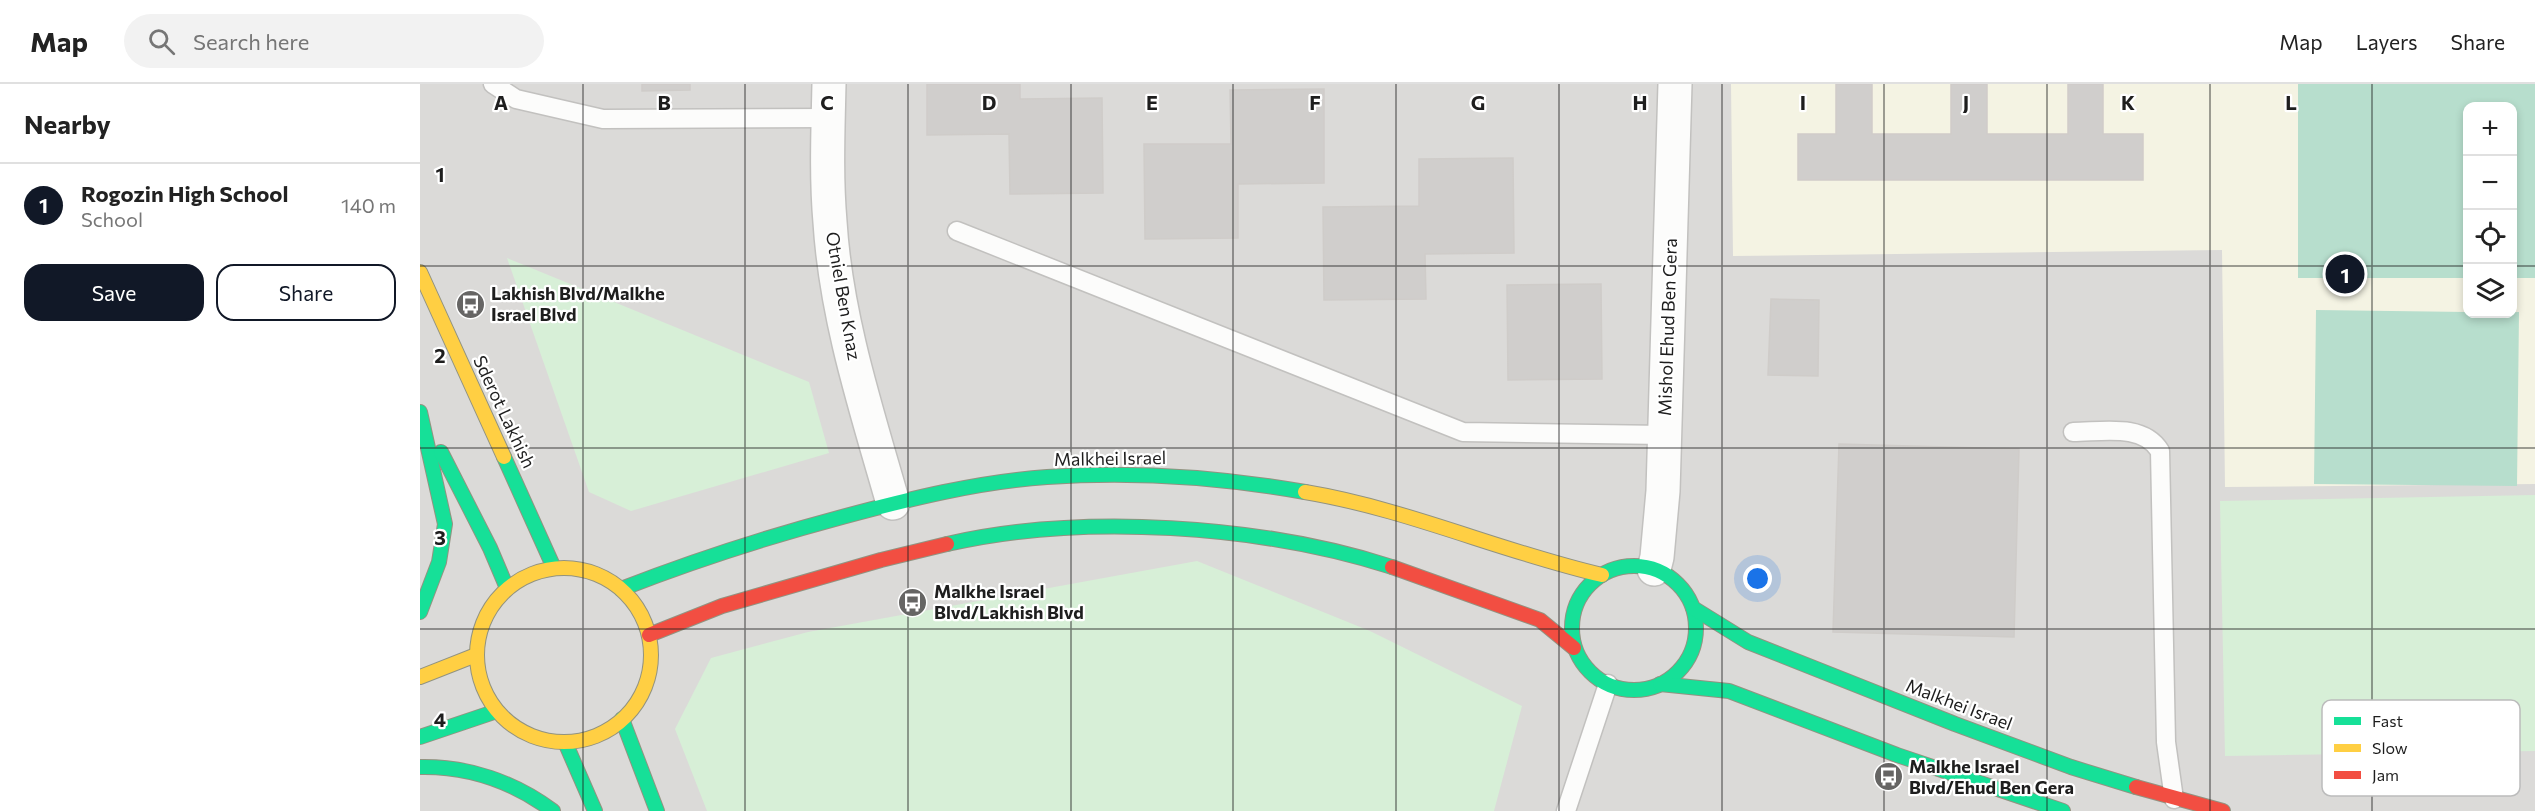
<!DOCTYPE html>
<html lang="en">
<head>
<meta charset="utf-8">
<style>
  body { margin:0; font-family:Commissioner,sans-serif; background:#f2f2f2; color:#222 }
  .controls { position:absolute; right:18px; top:18px; display:grid; overflow:hidden; border-radius:12px; box-shadow:0 3px 9px #0003 }
  .controls button { width:54px; height:54px; display:grid; place-items:center; padding:0; border:0; border-bottom:2px solid #e0e0e0; background:#fff; color:#222; font:30px sans-serif }
  .you { position:absolute; left:1338px; top:495px; width:21px; height:21px; margin:-15px; border:4px solid #fff; border-radius:50%; background:#1a73e8; box-shadow:0 0 0 9px #1a73e833 }
  .badge { display:grid; place-items:center; width:39px; height:39px; border-radius:50%; background:#111827; color:#fff; font-size:20px; font-weight:700 }
  .pin { position:absolute; translate:-50% -50%; border:3px solid #fff; box-shadow:0 2px 6px #0006 }
  .list { margin:0; padding:0; list-style:none }
  h2 { display:flex; justify-content:space-between; align-items:center; height:78px; margin:0; padding:0 24px; font-size:26px }
  h2 small { font-size:20px; font-weight:400; color:#767676 }
  .list li { display:grid; grid-template-columns:39px 1fr auto; gap:18px; align-items:center; box-sizing:border-box; height:84px; padding:0 24px; border-top:2px solid #e0e0e0 }
  .list b { display:block; font-size:22px; white-space:nowrap }
  .list p { margin:0; font-size:20px; white-space:nowrap; color:#767676 }
  .list em { font-size:20px; font-style:normal; color:#767676 }
  .actions { display:flex; gap:12px; padding:18px 24px }
  .actions a { flex:1; padding:14px 0; border:2px solid #111827; border-radius:18px; text-align:center; font-size:21px; color:#111827 }
  .actions .main { background:#111827; color:#fff }
  .icon { flex:none; width:33px; height:33px; fill:none; stroke:currentColor; stroke-width:2; stroke-linecap:round; stroke-linejoin:round }
  .map { position:relative; flex:none; width:2115px; height:727px; overflow:hidden }
  header { display:flex; align-items:center; gap:36px; box-sizing:border-box; height:84px; padding:0 30px; background:#fff; border-bottom:2px solid #e0e0e0 }
  header strong { font-size:28px }
  nav { display:flex; gap:33px; margin-inline-start:auto; font-size:21px }
  .search { width:420px; height:54px; background:#f2f2f2; display:flex; align-items:center; gap:15px; box-sizing:border-box; padding:0 21px; border-radius:33px; color:#767676; font-size:22px }
  main { display:flex }
  aside { flex:1; background:#fff }
  .map>svg:first-child { display:block }
  .residential { fill:#dbdad8; fill-rule:evenodd }
  .education { fill:#f4f3e3; fill-rule:evenodd }
  .park { fill:#d7efd7 }
  .pitch { fill:#b7decd }
  .building { fill:#d0cecc; stroke:#cfccc9; stroke-width:1.5 }
  .lines { fill:none; stroke-linecap:round; stroke-linejoin:round }
  .lane-casing { stroke:#c2c1bf; stroke-width:21 }
  .street-casing { stroke:#c2c1bf; stroke-width:36 }
  .fast-casing { stroke:#929381; stroke-width:16 }
  .slow-casing { stroke:#929381; stroke-width:16 }
  .jam-casing { stroke:#929381; stroke-width:16 }
  .lane { stroke:#fcfcfb; stroke-width:18 }
  .street { stroke:#fcfcfb; stroke-width:33 }
  .fast { stroke:#16e098; stroke-width:14 }
  .slow { stroke:#ffcf43; stroke-width:14 }
  .jam { stroke:#f24e42; stroke-width:14 }
  .grid { fill:none; stroke:#1e1e1e; stroke-width:1.5; stroke-opacity:0.55 }
  .labels { text-anchor:middle; stroke-width:4.5; stroke-linejoin:round; paint-order:stroke }
  .poi-label { font-size:18px; font-weight:bold; fill:#1e1e1e; stroke:#fff; text-anchor:start }
  .street-label { font-size:18px; fill:#1e1e1e; stroke:#fff }
  .key { fill:#fff; stroke:#bcbcbc; stroke-width:1.5 }
  .key-label { font-size:16px; fill:#1e1e1e }
  .grid-label { font-size:20px; text-anchor:middle; font-weight:bold; fill:#1e1e1e; stroke:#fff; stroke-width:4.5; stroke-linejoin:round; paint-order:stroke }
</style>
</head>
<body>
<header>
<strong>Map</strong>
<div class="search"><svg class="icon" aria-label="search" viewBox="0 0 24 24"><circle cx="10" cy="10" r="6"/><path d="M15 15l6 6"/></svg>Search here</div>
<nav><a>Map</a><a>Layers</a><a>Share</a></nav>
</header>
<main>
<aside>
<h2>Nearby<small></small></h2>
<ul class="list">
<li><span class="badge">1</span><div><b>Rogozin High School</b><p>School</p></div><em>140 m</em></li>
</ul>
<div class="actions"><a class="main">Save</a><a>Share</a></div>
</aside>
<div class="map">
<svg width="2115" height="727" viewBox="0 0 2115 727">
  <rect width="100%" height="100%" fill="#eceae7"/>
  <!-- residential -->
  <path class="residential" d="M0 0H2115V727H0ZM2048 22H2092V230H2048Z"/>
  <!-- education -->
  <path class="education" d="M1311 0H2115V400L1805 403 1802 166 1313 172ZM2048 22H2092V230H2048Z"/>
  <!-- park -->
  <g class="park">
    <polygon points="87,174 389,298 409,369 211,427 169,408"/>
    <polygon points="2115,411 2115,667 1805,672 1800,417"/>
    <polygon points="777,477 950,547 1102,622 1074,727 287,727 255,645 291,574 388,548"/>
  </g>
  <!-- pitch -->
  <g class="pitch">
    <polygon points="1878,0 2115,0 2115,194 2093,194 2092,22 2048,22 2047,194 1878,194"/>
    <polygon points="1896,226 2047,228 2048,230 2099,228 2097,402 1894,400"/>
  </g>
  <!-- building -->
  <g class="building">
    <polygon points="222,0 270,0 270,6 222,7"/>
    <polygon points="507,0 600,0 600,15 682,14 683,109 590,110 589,50 507,51"/>
    <polygon points="1416,0 1452,0 1452,50 1531,50 1531,0 1567,0 1567,50 1648,50 1648,0 1683,0 1683,50 1723,50 1723,96 1378,96 1378,50 1416,50"/>
    <polygon points="904,5 904,99 818,100 818,154 725,155 724,60 811,60 810,6"/>
    <polygon points="1093,74 1094,169 1005,170 1006,215 904,216 903,123 999,122 999,75"/>
    <polygon points="1181,200 1182,295 1088,296 1087,201"/>
    <polygon points="1351,215 1399,216 1398,292 1348,291"/>
    <polygon points="1419,360 1599,365 1594,553 1413,548"/>
  </g>
  <g class="lines">
    <defs>
      <g id="lane">
        <polyline points="73,0 96,15 183,35 409,34"/>
        <polyline points="537,147 1043,348 1245,351"/>
        <path d="M1653 348C1682 348 1723 339 1740 367L1746 658 1754 715"/>
        <polyline points="1146,727 1188,600"/>
      </g>
      <g id="street">
        <path d="M409 0C408 46 406 92 410 138 416 234 447 328 473 419"/>
        <polyline points="1234,485 1237,473 1243,407 1255,0"/>
      </g>
      <g id="fast">
        <polyline points="0,328 25,440 19,478 0,528"/>
        <polyline points="21,368 70,464 87,504"/>
        <polyline points="84,373 134,484"/>
        <path d="M527 460C662 429 841 441 972 483"/>
        <circle cx="1214" cy="544" r="62"/>
        <path d="M201 505C273 477 347 453 422 433 489 415 557 398 627 393 713 387 800 393 885 408"/>
        <polyline points="1273,524 1328,558 1535,640 1651,683 1716,703"/>
        <polyline points="1240,600 1309,607 1477,671 1643,727"/>
        <polyline points="202,635 237,727"/>
        <polyline points="0,653 77,627"/>
        <polyline points="145,658 175,727"/>
        <path d="M0 683C48 682 94 698 133 727"/>
      </g>
      <g id="slow">
        <polyline points="0,188 84,373"/>
        <path d="M885 408C987 425 1082 468 1182 491"/>
        <circle cx="144" cy="571" r="87"/>
        <polyline points="0,593 56,571"/>
      </g>
      <g id="jam">
        <polyline points="972,483 1120,536 1154,564"/>
        <polyline points="229,551 302,522 461,476 527,460"/>
        <polyline points="1716,703 1803,727"/>
      </g>
    </defs>
    <!-- lane casing -->
    <use href="#lane" class="lane-casing"/>
    <!-- street casing -->
    <use href="#street" class="street-casing"/>
    <!-- fast casing -->
    <use href="#fast" class="fast-casing"/>
    <!-- slow casing -->
    <use href="#slow" class="slow-casing"/>
    <!-- jam casing -->
    <use href="#jam" class="jam-casing"/>
    <!-- lane -->
    <use href="#lane" class="lane"/>
    <!-- street -->
    <use href="#street" class="street"/>
    <!-- fast -->
    <use href="#fast" class="fast"/>
    <!-- slow -->
    <use href="#slow" class="slow"/>
    <!-- jam -->
    <use href="#jam" class="jam"/>
  </g>
  <!-- grid -->
  <path class="grid" d="M163 0V727M325 0V727M488 0V727M651 0V727M813 0V727M976 0V727M1139 0V727M1302 0V727M1464 0V727M1627 0V727M1790 0V727M1952 0V727M0 182H2048M2092 182H2115M0 364H2115M0 545H2115"/>
  <!-- icons -->
  <defs>
    <symbol id="bus-disc" viewBox="-11 -11 22 22"><circle r="9.5" fill="#666564" stroke="#fff"/><path d="M-5-6H5V4H4V6H2V4H-2V6H-4V4H-5ZM-3.5-4V0h7V-4ZM-3.5 1.2v1.5H-2V1.2ZM2 1.2v1.5H3.5V1.2Z" fill="#fff"/></symbol>
  </defs>
  <g fill-rule="evenodd">
    <use href="#bus-disc" x="34" y="204" width="33" height="33"/>
    <use href="#bus-disc" x="476" y="502" width="33" height="33"/>
    <use href="#bus-disc" x="1452" y="676" width="33" height="33"/>
  </g>
  <g class="labels">
    <!-- poi labels -->
    <g class="poi-label">
      <text x="71" y="216">Lakhish Blvd/Malkhe<tspan x="71" dy="21">Israel Blvd</tspan></text>
      <text x="514" y="514">Malkhe Israel<tspan x="514" dy="21">Blvd/Lakhish Blvd</tspan></text>
      <text x="1489" y="689">Malkhe Israel<tspan x="1489" dy="21">Blvd/Ehud Ben Gera</tspan></text>
    </g>
    <!-- street labels -->
    <g class="street-label">
      <text transform="translate(423 212) rotate(80)" y="6">Otniel Ben Knaz</text>
      <text transform="translate(1248 243) rotate(-88)" y="6">Mishol Ehud Ben Gera</text>
      <text transform="translate(84 328) rotate(65)" y="6">Sderot Lakhish</text>
      <text transform="translate(690 375) rotate(-1)" y="6">Malkhei Israel</text>
      <text transform="translate(1539 621) rotate(21)" y="6">Malkhei Israel</text>
    </g>
  </g>
  <!-- legend -->
  <rect x="1902" y="616" width="198" height="96" rx="9" class="key"/>
  <rect x="1914" y="633" width="27" height="8" fill="#16e098"/>
  <rect x="1914" y="660" width="27" height="8" fill="#ffcf43"/>
  <rect x="1914" y="687" width="27" height="8" fill="#f24e42"/>
  <g class="key-label">
    <text x="1952" y="643">Fast</text>
    <text x="1952" y="670">Slow</text>
    <text x="1952" y="697">Jam</text>
  </g>
  <g class="grid-label">
    <text x="81" y="26">A</text>
    <text x="244" y="26">B</text>
    <text x="407" y="26">C</text>
    <text x="569" y="26">D</text>
    <text x="732" y="26">E</text>
    <text x="895" y="26">F</text>
    <text x="1058" y="26">G</text>
    <text x="1220" y="26">H</text>
    <text x="1383" y="26">I</text>
    <text x="1546" y="26">J</text>
    <text x="1708" y="26">K</text>
    <text x="1871" y="26">L</text>
    <text x="20" y="98">1</text>
    <text x="20" y="279">2</text>
    <text x="20" y="461">3</text>
    <text x="20" y="643">4</text>
  </g>
</svg>
<div class="controls">
<button>+</button>
<button>−</button>
<button><svg class="icon" aria-label="locate" viewBox="0 0 24 24"><circle cx="12" cy="12" r="6"/><path d="M12 2v4M12 18v4M2 12h4M18 12h4"/></svg></button>
<button><svg class="icon" aria-label="layers" viewBox="0 0 24 24"><path d="M12 4l9 5-9 5-9-5zM3 14l9 5 9-5"/></svg></button>
</div>
<div class="you"></div>
<div class="pin badge" style="left:1925px;top:190px">1</div>
</div>
</main>
</body>
</html>
